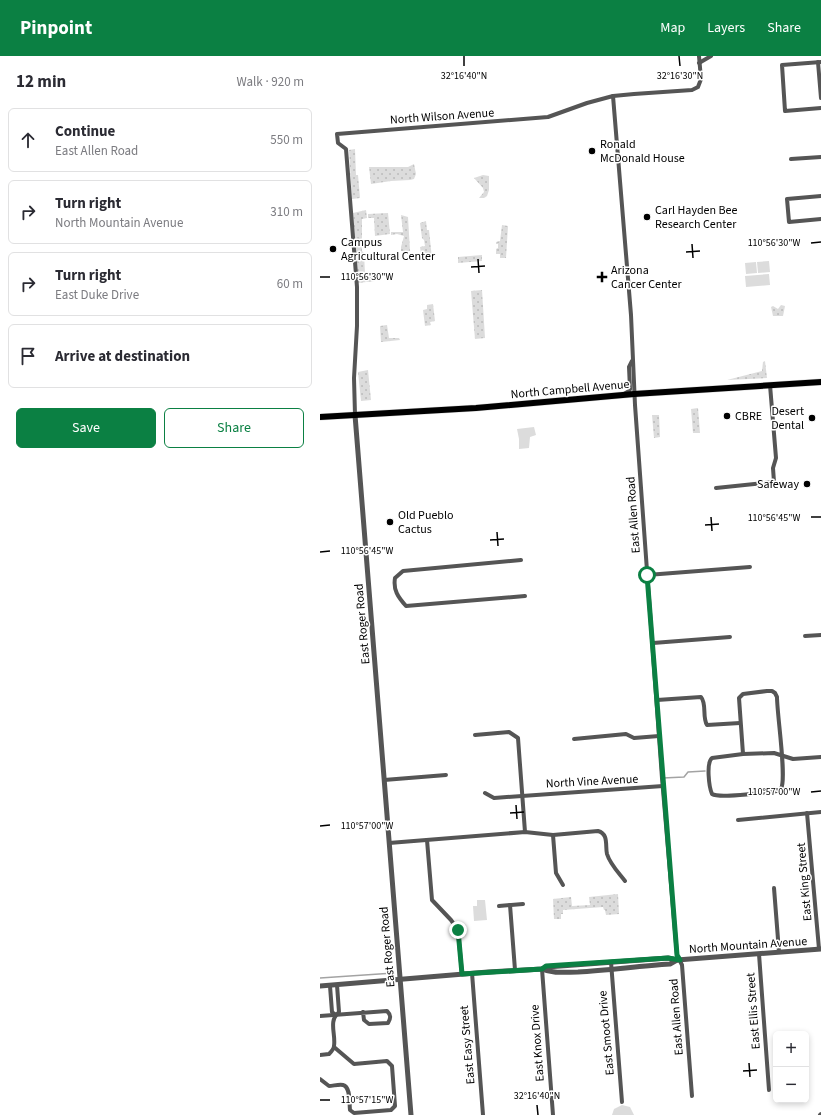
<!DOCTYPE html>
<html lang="en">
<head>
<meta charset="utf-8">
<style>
  body { margin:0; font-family:"Source Sans 3",sans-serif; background:#f2f2f3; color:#2b2b33 }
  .controls { position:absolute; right:12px; bottom:12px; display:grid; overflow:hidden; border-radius:6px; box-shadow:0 2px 6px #0003 }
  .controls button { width:36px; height:36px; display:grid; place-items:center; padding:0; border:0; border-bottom:1px solid #e1e1e2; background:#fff; color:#2b2b33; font:20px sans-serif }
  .stop { position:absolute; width:12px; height:12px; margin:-9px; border:3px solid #0b8043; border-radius:50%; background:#fff }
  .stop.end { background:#0b8043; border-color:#fff; box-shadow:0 1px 4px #0008 }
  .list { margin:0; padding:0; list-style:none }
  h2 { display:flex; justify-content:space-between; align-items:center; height:52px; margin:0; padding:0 16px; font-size:17px }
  h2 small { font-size:13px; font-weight:400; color:#7c7c81 }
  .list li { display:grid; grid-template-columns:26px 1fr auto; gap:12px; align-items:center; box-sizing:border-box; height:64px; margin:0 8px 8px; padding:0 8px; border:1px solid #e1e1e2; border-radius:6px }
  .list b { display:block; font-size:15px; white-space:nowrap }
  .list p { margin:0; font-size:13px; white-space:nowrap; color:#7c7c81 }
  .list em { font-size:13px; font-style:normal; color:#7c7c81 }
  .actions { display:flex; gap:8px; padding:12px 16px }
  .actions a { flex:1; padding:9px 0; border:1px solid #0b8043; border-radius:6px; text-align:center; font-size:14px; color:#0b8043 }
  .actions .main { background:#0b8043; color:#fff }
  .icon { flex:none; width:22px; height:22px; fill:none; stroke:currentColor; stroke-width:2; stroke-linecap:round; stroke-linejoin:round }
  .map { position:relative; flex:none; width:501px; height:1059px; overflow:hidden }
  header { display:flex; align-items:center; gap:24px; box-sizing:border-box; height:56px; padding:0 20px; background:#0b8043; color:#fff }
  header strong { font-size:19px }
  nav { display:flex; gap:22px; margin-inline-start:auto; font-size:14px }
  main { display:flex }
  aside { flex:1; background:#fff }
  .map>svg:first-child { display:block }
  .grass { fill:url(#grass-dots) }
  .green { fill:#dcdcdc }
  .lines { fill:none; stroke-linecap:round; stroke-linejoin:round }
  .stream { stroke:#a3a3a3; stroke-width:1.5 }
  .primary-casing { stroke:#dbdbdb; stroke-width:7 }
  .minor { stroke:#555; stroke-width:4 }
  .tertiary { stroke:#555; stroke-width:5 }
  .primary { stroke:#000; stroke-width:6 }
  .route { stroke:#0b8043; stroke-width:5 }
  .ticks { fill:none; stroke:#000; stroke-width:1.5 }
  .poi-dot { fill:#000; stroke:#fff; stroke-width:1.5 }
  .labels { text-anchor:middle; stroke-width:3; stroke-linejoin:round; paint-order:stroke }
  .street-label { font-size:12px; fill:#000; stroke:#fff }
  .poi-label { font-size:12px; fill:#000; stroke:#fff; text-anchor:start }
  .ticks-label { font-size:10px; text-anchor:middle; fill:#000; stroke:#fff; stroke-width:3; stroke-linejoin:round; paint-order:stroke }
</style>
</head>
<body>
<header>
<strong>Pinpoint</strong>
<nav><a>Map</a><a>Layers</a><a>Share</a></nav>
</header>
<main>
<aside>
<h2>12 min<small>Walk · 920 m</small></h2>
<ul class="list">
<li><svg class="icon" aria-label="ahead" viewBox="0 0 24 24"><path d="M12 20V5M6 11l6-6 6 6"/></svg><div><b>Continue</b><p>East Allen Road</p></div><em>550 m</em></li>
<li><svg class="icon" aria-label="right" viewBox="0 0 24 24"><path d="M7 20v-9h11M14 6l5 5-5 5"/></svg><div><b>Turn right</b><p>North Mountain Avenue</p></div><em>310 m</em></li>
<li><svg class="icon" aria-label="right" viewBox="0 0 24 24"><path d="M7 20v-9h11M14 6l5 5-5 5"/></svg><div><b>Turn right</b><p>East Duke Drive</p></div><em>60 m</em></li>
<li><svg class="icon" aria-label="arrive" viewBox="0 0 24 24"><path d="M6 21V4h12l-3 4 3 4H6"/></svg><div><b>Arrive at destination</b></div></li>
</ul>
<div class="actions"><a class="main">Save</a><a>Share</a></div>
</aside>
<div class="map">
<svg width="501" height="1059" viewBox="0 0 501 1059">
  <defs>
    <pattern id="grass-dots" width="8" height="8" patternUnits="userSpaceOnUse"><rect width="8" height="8" fill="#dcdcdc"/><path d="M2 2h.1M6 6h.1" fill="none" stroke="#bbb" stroke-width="1.8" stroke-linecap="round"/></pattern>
  </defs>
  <rect width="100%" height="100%" fill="#fff"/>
  <!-- grass -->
  <g class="grass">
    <polygon points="35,93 36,119 38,119 40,142 32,143 29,94"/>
    <polygon points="94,108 96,118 94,123 90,124 71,125 51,128 49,111 88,111"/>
    <polygon points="163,119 169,120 169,134 167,140 164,142 159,142 164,136 163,132 154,122"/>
    <polygon points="46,154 47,162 42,163 42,195 44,197 45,218 55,218 55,225 38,227 33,157"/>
    <polygon points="68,157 70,178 55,180 54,162 48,162 48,158"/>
    <polygon points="81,159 88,161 90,195 81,195 81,191 84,180 77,178 71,179 71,176 83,176"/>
    <polygon points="106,165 107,174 109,174 112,203 102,204 100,191 105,190 104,184 102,182 100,167"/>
    <polygon points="182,169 188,170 186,202 180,202 180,198 176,198 176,193 178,192 178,188 176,188 176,186 180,185"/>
    <polygon points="162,199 162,205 138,207 138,201"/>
    <polygon points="162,234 165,282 155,283 151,235"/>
    <polygon points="113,248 115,265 110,266 111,269 105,270 103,254 107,253 107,249"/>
    <polygon points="461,249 465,250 463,260 453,260 451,251 453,250 458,253"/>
    <polygon points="67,269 69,282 79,282 80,284 61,286 60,270"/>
    <polygon points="445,305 447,322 407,324 442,315 443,306"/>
    <polygon points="48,314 51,344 41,345 38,316"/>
    <polygon points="378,352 380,377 373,377 371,353"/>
    <polygon points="332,359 339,359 340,381 334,382"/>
    <polygon points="298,838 299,858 286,859 285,854 284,854 283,851 243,854 243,858 241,858 241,863 234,863 233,843 251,841 252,850 270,849 269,841"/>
  </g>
  <!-- green -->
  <g class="green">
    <polygon points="449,205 450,216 438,217 437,206"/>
    <polygon points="436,206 437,217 426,218 425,207"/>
    <polygon points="449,218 450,229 426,231 425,220"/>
    <polygon points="214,371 216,379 210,381 209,392 199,393 199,383 197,373"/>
    <polygon points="157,844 165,844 167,864 154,865 153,850 157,850"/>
    <polygon points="302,1049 310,1051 314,1059 292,1059 294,1053"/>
  </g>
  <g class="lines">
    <!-- stream -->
    <g class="stream">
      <polyline points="343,722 364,721 368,716 385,715"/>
      <polyline points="0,922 74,917"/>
    </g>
    <defs>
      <polyline id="primary" points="0,361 156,352 314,338 501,326"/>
    </defs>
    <!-- primary casing -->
    <use href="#primary" class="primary-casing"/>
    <!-- minor -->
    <g class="minor">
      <polyline points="498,6 501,42"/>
      <polyline points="501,6 462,9 465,55 501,52"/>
      <polyline points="379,7 391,0"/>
      <polyline points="293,40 314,38 372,34 378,31 381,23 379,0"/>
      <polyline points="471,103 501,101"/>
      <polyline points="501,140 467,143 469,166 501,163"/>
      <polyline points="304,338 309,335 310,333 309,311 312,305"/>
      <polyline points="35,359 34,322 37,270 37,231 26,93 18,87 17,78 228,61 267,47 293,40 311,259 315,349 342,722 357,899 362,909 372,1040"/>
      <polyline points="396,432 454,426 453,412 456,402 450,329"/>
      <path d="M201 504 83 515 75 522C73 534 78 541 86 550L205 540"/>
      <polyline points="327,519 430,511"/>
      <polyline points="485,580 501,579"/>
      <polyline points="333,587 410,581"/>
      <path d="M337 644 381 641C387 648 382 661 387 669L420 667"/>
      <polyline points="155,679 189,676 198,682 205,776"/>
      <polyline points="254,683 306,678 314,682 339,680"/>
      <path d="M423 698 419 642 423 638 447 635H452L455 637 457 641C457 659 467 722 461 733L457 735C445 736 400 743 392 738 389 731 386 707 392 702L423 698 454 697 473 703 501 701"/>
      <polyline points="64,724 126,719"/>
      <polyline points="165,737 174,742 343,730"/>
      <polyline points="487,757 499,893"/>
      <polyline points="418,764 501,756"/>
      <polyline points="233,779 236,817 243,829"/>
      <polyline points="107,784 112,844 131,864 138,874 142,918"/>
      <path d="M69 787 205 776 233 779 278 775C289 778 285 790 287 798 290 808 298 816 305 825"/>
      <polyline points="454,832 459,896"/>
      <polyline points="190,849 195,914"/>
      <polyline points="179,850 203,848"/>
      <polyline points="439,898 449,1034"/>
      <polyline points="291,906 302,1046"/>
      <polyline points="222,913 233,1059"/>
      <polyline points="152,917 163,1059"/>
      <polyline points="10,930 12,956 16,959"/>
      <path d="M0 960 67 955C71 959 71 962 68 967L49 968 44 964 43 956"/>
      <path d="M0 999 9 998C11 996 14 993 14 990 16 978 8 965 19 956L17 929"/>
      <path d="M0 1023 9 1030C13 1030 19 1028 23 1029 31 1031 29 1047 30 1054L34 1057 71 1054 75 1050 72 1010 67 1005 34 1008 14 991"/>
      <polyline points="500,1059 501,1058"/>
    </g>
    <!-- tertiary -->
    <g class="tertiary">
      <polyline points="35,359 91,1059"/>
      <polyline points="222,913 227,911 348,902 357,904 501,893"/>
      <path d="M0 930 168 916 222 913C233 918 246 916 258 916 289 914 320 910 350 908L357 904"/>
    </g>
    <!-- primary -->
    <use href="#primary" class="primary"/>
  </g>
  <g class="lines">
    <!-- route -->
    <polyline class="route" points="138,874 142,918 222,913 226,910 348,902 360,904 357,899 327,519"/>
  </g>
  <!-- ticks -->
  <path class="ticks" d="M144 0V10M359 0 360 10M491 187 501 186M372 188 373 202M366 196 380 195M158 203 159 217M151 211 165 210M0 221H10M391 461 392 475M491 461H501M385 469 399 468M177 476 178 490M170 484 184 483M0 496 10 495M491 736 501 735M196 749 197 763M190 757 204 756M0 770 10 769M429 1007 430 1021M423 1015 437 1014M0 1044H10M217 1049 218 1059"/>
  <!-- markers -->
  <g class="poi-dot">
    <circle cx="272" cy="95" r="4"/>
    <circle cx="327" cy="161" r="4"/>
    <circle cx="13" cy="193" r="4"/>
    <path d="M280 215h4v4h4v4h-4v4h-4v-4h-4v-4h4z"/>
    <circle cx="407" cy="360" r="4"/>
    <circle cx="492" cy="362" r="4"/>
    <circle cx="487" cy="428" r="4"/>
    <circle cx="70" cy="466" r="4"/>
  </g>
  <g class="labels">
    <!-- street labels -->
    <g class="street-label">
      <text transform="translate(122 60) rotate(-4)" y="4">North Wilson Avenue</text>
      <text transform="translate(250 333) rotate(-5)" y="4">North Campbell Avenue</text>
      <text transform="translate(313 459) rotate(-94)" y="4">East Allen Road</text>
      <text transform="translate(42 568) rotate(-95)" y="4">East Roger Road</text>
      <text transform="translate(272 725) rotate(-3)" y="4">North Vine Avenue</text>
      <text transform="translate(484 826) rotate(-95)" y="4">East King Street</text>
      <text transform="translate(428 889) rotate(-4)" y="4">North Mountain Avenue</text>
      <text transform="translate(67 891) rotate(-95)" y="4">East Roger Road</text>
      <text transform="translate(433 955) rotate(-94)" y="4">East Ellis Street</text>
      <text transform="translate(356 961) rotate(-94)" y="4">East Allen Road</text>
      <text transform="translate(286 977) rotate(-95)" y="4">East Smoot Drive</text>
      <text transform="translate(217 987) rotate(-94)" y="4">East Knox Drive</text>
      <text transform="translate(147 989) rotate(-95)" y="4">East Easy Street</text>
    </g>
    <!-- poi labels -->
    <g class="poi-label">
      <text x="280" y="92">Ronald<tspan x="280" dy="14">McDonald House</tspan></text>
      <text x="335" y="158">Carl Hayden Bee<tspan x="335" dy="14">Research Center</tspan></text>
      <text x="21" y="190">Campus<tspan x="21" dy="14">Agricultural Center</tspan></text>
      <text x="291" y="218">Arizona<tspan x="291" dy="14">Cancer Center</tspan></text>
      <text x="484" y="359" text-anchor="end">Desert<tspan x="484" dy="14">Dental</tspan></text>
      <text x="415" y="364">CBRE</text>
      <text x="479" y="432" text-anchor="end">Safeway</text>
      <text x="78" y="463">Old Pueblo<tspan x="78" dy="14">Cactus</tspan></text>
    </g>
  </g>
  <g class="ticks-label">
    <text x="144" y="23">32°16'40"N</text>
    <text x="360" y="23">32°16'30"N</text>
    <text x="454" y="190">110°56'30"W</text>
    <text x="47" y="224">110°56'30"W</text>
    <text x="454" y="465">110°56'45"W</text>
    <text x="47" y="498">110°56'45"W</text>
    <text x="454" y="739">110°57'00"W</text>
    <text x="47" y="773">110°57'00"W</text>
    <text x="217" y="1043">32°16'40"N</text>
    <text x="47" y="1047">110°57'15"W</text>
  </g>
</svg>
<div class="controls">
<button>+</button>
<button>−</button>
</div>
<div class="stop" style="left:327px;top:519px"></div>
<div class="stop end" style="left:138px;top:874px"></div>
</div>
</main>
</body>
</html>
